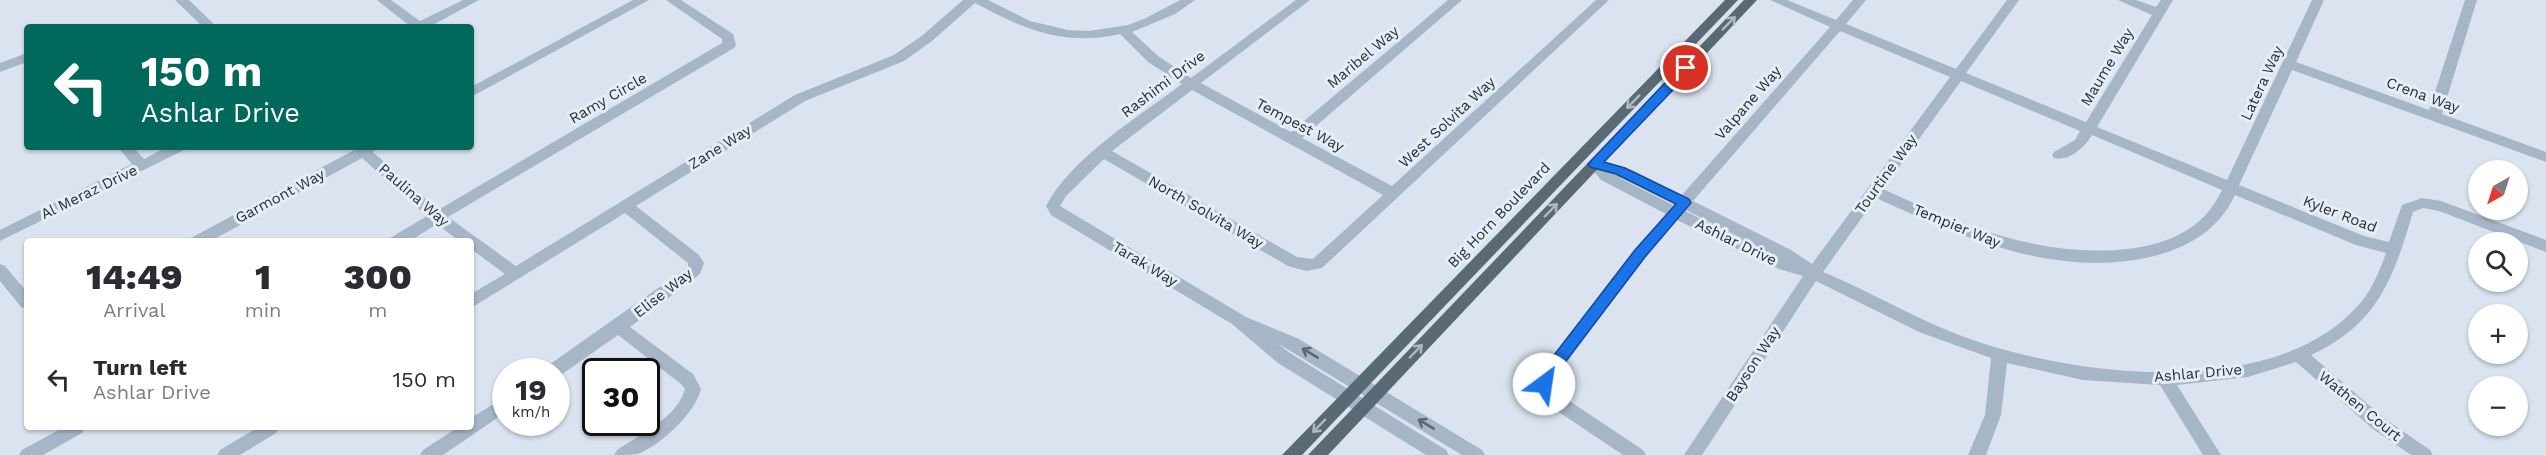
<!DOCTYPE html>
<meta charset="utf-8">
<style>
:root{--surface:#fff;--page:#f7f7f7;--text:#2b2b33;--muted:#7c7c81}
body{margin:0;font-family:"Work Sans",sans-serif;background:var(--page);color:var(--text);height:100vh;display:flex;flex-direction:column;font-size:22px;white-space:nowrap}
*{box-sizing:border-box;margin:0}
p{font-size:20px;color:var(--muted)}
.icon{flex:none;width:33px;height:33px;fill:none;stroke:currentColor;stroke-width:2;stroke-linecap:round;stroke-linejoin:round}
.map{position:relative;flex:1;overflow:hidden}
.details{position:absolute;left:24px;top:238px;width:450px;height:192px;display:flex;flex-direction:column;background:var(--surface);border-radius:6px;box-shadow:0 2px 4px #0004}
.details>*{flex:none}
.top-card{position:absolute;left:24px;top:24px;width:450px;height:126px;border-radius:6px;box-shadow:0 2px 4px #0004;background:#00695c;color:#fff;overflow:hidden}
.needle{width:39px;rotate:219deg}
.tools{position:absolute;left:2468px;top:160px;display:grid;gap:12px}
.tools a{display:grid;place-items:center;width:60px;height:60px;border-radius:50%;background:var(--surface);box-shadow:0 2px 4px #0004;font-size:30px}
.speed{position:absolute;left:492px;top:358px;display:flex;gap:12px;font-size:30px;font-weight:700;text-align:center}
.speed>*{display:grid;place-content:center;width:78px;height:78px;border-radius:50%;background:var(--surface);box-shadow:0 2px 4px #0004;line-height:1}
.speed small{font-size:15px;font-weight:400}
.speed .limit{border:3px solid #111;border-radius:9px;background:#fff;color:#111}
.pin{position:absolute;display:grid;place-items:center;width:51px;height:51px;color:#fff;margin:-26px;border:3px solid #fff;border-radius:50%;box-shadow:0 2px 6px #0007}
.me{position:absolute;width:66px;margin:-33px;rotate:31deg;stroke-linejoin:round;filter:drop-shadow(0 0 4px #0008)}
.turn{display:flex;align-items:center;gap:21px;height:126px;padding:0 18px;font-size:27px}
.turn .icon{width:78px;height:78px;stroke-width:2.5}
.turn b{display:block;font-size:42px;line-height:51px}
.eta{display:flex;justify-content:space-evenly;align-items:center;height:102px;text-align:center}
.eta b{font-size:36px;font-weight:800;line-height:42px}
ul{padding:0;list-style:none}
li{display:flex;align-items:center;gap:18px;height:78px;padding:0 18px}
li div{flex:1}
li b{display:block;font-size:22px}
li em{font-style:normal}
.map>svg:first-child{display:block}
.lines{fill:none;stroke-linecap:round;stroke-linejoin:round}
.minor{fill:#a7b6c6;fill-rule:evenodd}
.major{fill:#596a74;fill-rule:evenodd}
.oneway{stroke:#adb9c3}
.oneway2{stroke:#5a656e}
.route{fill:#1a73e8;stroke:#114b97;stroke-width:1.5}
.labels{text-anchor:middle;stroke-width:6;stroke-linejoin:round;paint-order:stroke}
.street-label{font-size:15px;fill:#272f33;stroke:#e5edf7}
</style>
<div class="map">
<svg width="2546" height="455" viewBox="0 0 2546 455">
<rect width="100%" height="100%" fill="#dae3ef"/>
<g class="lines">
<g class="minor">
<path d="M175,0H189L217,27H203Z"/>
<path d="M377,0H391L420,21L463,0H479L429,27H411Z"/>
<path d="M633,0H649L471,97V87Z"/>
<path d="M666,0H681L733,34L736,45L734,48L448,217L516,266L795,95L894,55L923,35L963,0H988L1030,21L1068,30L1089,31L1128,25L1146,18L1180,0H1195L1175,14L1132,32L1158,56L1191,78L1296,0H1310L1201,83L1291,132L1448,0H1462L1302,138L1392,186L1596,0H1609L1322,268L1306,271L1288,266L1104,159L1066,196L1060,206L1246,317L1299,339L1482,450L1485,455H1462L1277,343L1290,353L1446,450L1449,455H1426L1278,363L1232,324L1051,215L1046,206C1071,158 1138,117 1182,84L1148,62L1120,34C1064,47 1023,29 975,3L932,41L904,61L805,101L636,206L699,255L704,263L700,274L630,327L693,374L701,389C695,413 661,445 638,454C631,455 621,455 614,455L617,450C639,435 677,418 685,389L681,384L618,335L558,377L556,372H544L546,367L688,267V263L625,213L471,308V294L505,274L471,249V242H460L437,224L408,242H388L390,238L427,216L362,158L209,242H189L191,238L354,150L352,147H378L373,152L438,210L722,43V39ZM1192,90L1383,195L1313,259L1297,257L1112,151Z"/>
<path d="M1770,0H1787L1836,20L1853,0H1866L1846,24L1956,69L2007,0H2019L1966,73L2086,122L2152,15L2118,0H2136L2156,7L2161,0H2173L2097,127L2227,180L2312,0H2324L2296,62L2429,110L2465,0H2477L2442,114L2546,152V162L2292,70L2239,185L2364,236L2389,242L2402,205L2422,198L2441,201L2546,240V252L2439,211L2423,208L2413,212C2393,279 2378,324 2311,355L2385,419L2430,450L2433,455H2411L2373,429L2296,362L2248,377L2177,385L2221,455H2203L2160,385L2083,380L2007,363L2001,415L1986,455H1968L1985,415L1991,358L1919,332L1816,281L1702,455H1684L1803,276L1779,269L1677,220L1645,257L1555,378L1553,388L1556,392L1643,450L1646,455H1623L1544,402L1537,388L1541,371L1635,249L1666,214L1601,180L1588,164L1595,159L1634,171L1682,195L1830,27ZM1840,31L1950,77L1812,264L1791,250L1693,201ZM1961,81L2080,131L2075,140L2054,152L2052,155L2054,158C2069,162 2085,147 2092,135L2222,190C2204,229 2169,244 2127,249C2039,258 1961,225 1883,189ZM1618,177L1624,179L1674,204L1673,205ZM2235,195L2356,245L2386,253C2380,270 2373,287 2362,301C2279,402 2076,377 1967,338C1917,320 1872,292 1823,272L1876,198C1963,238 2061,281 2158,255C2193,245 2219,228 2235,195ZM1686,210L1759,247L1685,211Z"/>
<path d="M27,53V62L0,72V63Z"/>
<path d="M118,147H133L144,159L167,147H186L184,150L0,241V230L132,164Z"/>
<path d="M0,264L5,266L27,292V309L21,307L0,281Z"/>
<path d="M506,396V412L443,455H420L423,450L457,428H471V418Z"/>
<path d="M62,428H85L82,433L43,455H19L22,450Z"/>
<path d="M257,428H279L276,433L240,455H217L220,450Z"/>
</g>
<g class="major">
<path d="M1725,0H1738L1302,455H1282Z"/>
<path d="M1744,0H1757L1328,455H1308Z"/>
</g>
</g>
<defs><path id="oneway-shaft" d="M-6 0H5M1.5-3L5.5 0L1.5 3" fill="none" stroke-width="1.6" stroke-linecap="round" stroke-linejoin="round" transform="scale(1.5)"/></defs>
<g class="oneway">
<use href="#oneway-shaft" transform="translate(1729 23) rotate(-46)"/>
<use href="#oneway-shaft" transform="translate(1633 102) rotate(134)"/>
<use href="#oneway-shaft" transform="translate(1551 210) rotate(-46)"/>
<use href="#oneway-shaft" transform="translate(1416 351) rotate(-46)"/>
<use href="#oneway-shaft" transform="translate(1319 426) rotate(134)"/>
</g>
<g class="oneway2">
<use href="#oneway-shaft" transform="translate(1310 353) rotate(-149)"/>
<use href="#oneway-shaft" transform="translate(1426 424) rotate(-149)"/>
</g>
<path class="route" d="M1686,64L1691,65V71L1604,162L1625,168L1689,199L1691,203L1645,257L1553,378L1550,388H1539L1537,384L1541,372L1635,250L1676,204L1616,174L1590,167L1588,164L1682,65Z"/>
<g class="labels">
<g class="street-label">
<text transform="translate(1363 57) rotate(-40)" y="5">Maribel Way</text>
<text transform="translate(2107 67) rotate(-59)" y="5">Maume Way</text>
<text transform="translate(2262 83) rotate(-65)" y="5">Latera Way</text>
<text transform="translate(1163 84) rotate(-37)" y="5">Rashimi Drive</text>
<text transform="translate(2423 95) rotate(20)" y="5">Crena Way</text>
<text transform="translate(608 98) rotate(-30)" y="5">Ramy Circle</text>
<text transform="translate(1748 103) rotate(-49)" y="5">Valpane Way</text>
<text transform="translate(1447 122) rotate(-43)" y="5">West Solvita Way</text>
<text transform="translate(1300 125) rotate(28)" y="5">Tempest Way</text>
<text transform="translate(720 147) rotate(-32)" y="5">Zane Way</text>
<text transform="translate(1886 174) rotate(-54)" y="5">Tourtine Way</text>
<text transform="translate(89 192) rotate(-26)" y="5">Al Meraz Drive</text>
<text transform="translate(414 195) rotate(41)" y="5">Paulina Way</text>
<text transform="translate(280 196) rotate(-28)" y="5">Garmont Way</text>
<text transform="translate(1206 212) rotate(30)" y="5">North Solvita Way</text>
<text transform="translate(2340 214) rotate(21)" y="5">Kyler Road</text>
<text transform="translate(1499 215) rotate(-46)" y="5">Big Horn Boulevard</text>
<text transform="translate(1957 226) rotate(22)" y="5">Tempier Way</text>
<text transform="translate(1736 242) rotate(26)" y="5">Ashlar Drive</text>
<text transform="translate(1145 264) rotate(31)" y="5">Tarak Way</text>
<text transform="translate(663 293) rotate(-38)" y="5">Elise Way</text>
<text transform="translate(1753 364) rotate(-57)" y="5">Bayson Way</text>
<text transform="translate(2198 373) rotate(-5)" y="5">Ashlar Drive</text>
<text transform="translate(2360 406) rotate(39)" y="5">Wathen Court</text>
</g>
</g>
</svg>
<div class="tools">
<a><svg class="needle" viewBox="-14 -14 28 28"><path d="M0-13l5 13h-10z" fill="#e53935"/><path d="M0 13l5-13h-10z" fill="#7c7c81"/></svg></a>
<a><svg class="icon" aria-label="search" viewBox="0 0 24 24"><circle cx="10" cy="10" r="6"/><path d="M15 15l6 6"/></svg></a>
<a>+</a>
<a>−</a>
</div>
<div class="speed"><div>19<small>km/h</small></div><div class="limit">30</div></div>
<div class="pin" style="left:1686px;top:68px;background:#d93025"><svg class="icon" aria-label="arrive" viewBox="0 0 24 24"><path d="M6 21V4h12l-3 4 3 4H6"/></svg></div>
<svg class="me" style="left:1544px;top:384px" viewBox="-20 -20 40 40"><circle r="19" fill="#fff"/><path d="M0-13L10 11 0 6-10 11z" fill="#1a73e8"/></svg>
<div class="top-card">
<div class="turn"><svg class="icon" aria-label="left" viewBox="0 0 24 24"><path d="M17 20v-9H6M10 6l-5 5 5 5"/></svg><div><b>150 m</b>Ashlar Drive</div></div>
</div>
<section class="details">
<div class="eta">
<div><b>14:49</b><p>Arrival</p></div>
<div><b>1</b><p>min</p></div>
<div><b>300</b><p>m</p></div>
</div>
<ul>
<li><svg class="icon" aria-label="left" viewBox="0 0 24 24"><path d="M17 20v-9H6M10 6l-5 5 5 5"/></svg><div><b>Turn left</b><p>Ashlar Drive</p></div><em>150 m</em></li>
</ul>
</section>
</div>
